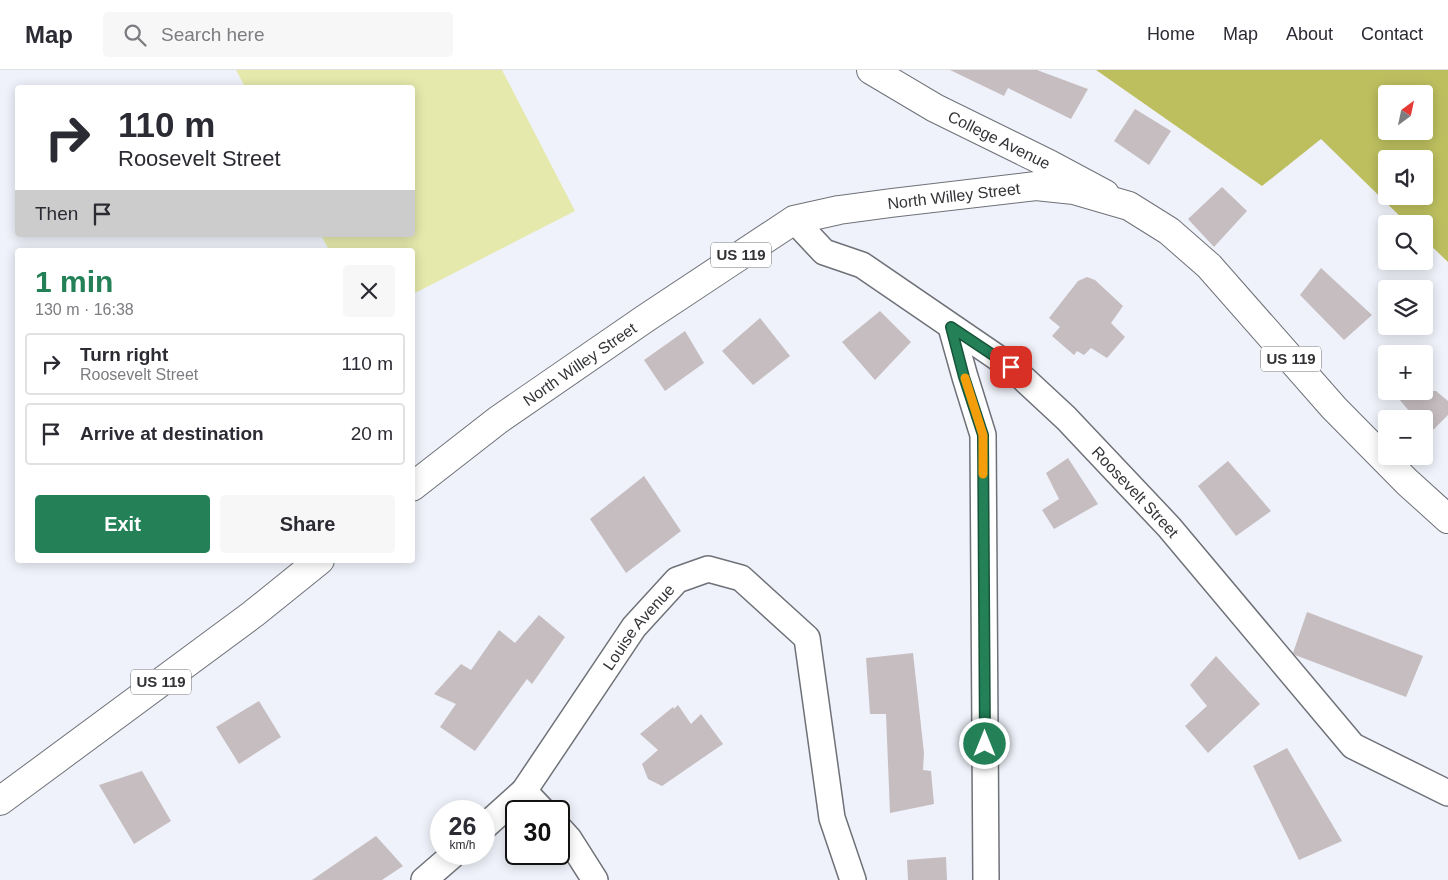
<!DOCTYPE html>
<meta charset="utf-8">
<style>
:root{--surface:#fff;--page:#f7f7f7;--text:#2b2b33;--muted:#7c7c81;--line:#e1e1e2;--accent:#238057}
body{margin:0;font-family:Helvetica,sans-serif;background:var(--page);color:var(--text);height:100vh;display:flex;flex-direction:column;font-size:19px;white-space:nowrap}
*{box-sizing:border-box;margin:0}
p{font-size:16px;color:var(--muted)}
.icon{flex:none;width:28px;height:28px;fill:none;stroke:currentColor;stroke-width:2;stroke-linecap:round;stroke-linejoin:round}
.map{position:relative;flex:1;overflow:hidden}
.sheet{position:absolute;left:15px;top:178px;width:400px;height:315px;display:flex;flex-direction:column;background:var(--surface);border-radius:5px;box-shadow:0 2px 12px #0003}
.sheet>*{flex:none}
.top-card{position:absolute;left:15px;top:15px;width:400px;height:152px;border-radius:5px;box-shadow:0 2px 12px #0003;background:#fff;color:var(--text);overflow:hidden}
.needle{width:32px;rotate:33deg}
.tools{position:absolute;left:1378px;top:15px;display:grid;gap:10px}
.tools a{display:grid;place-items:center;width:55px;height:55px;border-radius:5px;background:var(--surface);box-shadow:0 2px 12px #0003;font-size:25px}
.speed{position:absolute;left:430px;top:730px;display:flex;gap:10px;font-size:25px;font-weight:700;text-align:center}
.speed>*{display:grid;place-content:center;width:65px;height:65px;border-radius:50%;background:var(--surface);box-shadow:0 2px 12px #0003;line-height:1}
.speed small{font-size:12px;font-weight:400}
.speed .limit{border:2px solid #111;border-radius:8px;background:#fff;color:#111}
.pin{position:absolute;display:grid;place-items:center;width:42px;height:42px;color:#fff;margin:-21px;border-radius:10px;box-shadow:0 2px 8px #0006}
.me{position:absolute;width:55px;margin:-28px;rotate:0deg;stroke-linejoin:round;filter:drop-shadow(0 0 4px #0008)}
.turn{display:flex;align-items:center;gap:18px;height:105px;padding:0 20px;font-size:22px}
.turn .icon{width:65px;height:65px;stroke-width:2.5}
.turn b{display:block;font-size:35px;line-height:42px}
.then{display:flex;align-items:center;height:48px;padding:0 20px;background:#0003;gap:10px;font-size:19px}
.round{display:grid;place-items:center;flex:none;width:52px;height:52px;border-radius:5px;background:var(--page)}
.overview{display:flex;align-items:center;justify-content:space-between;height:85px;padding:0 20px}
h1{font-size:30px;font-weight:700;line-height:38px;color:var(--accent)}
.cta{display:flex;gap:10px;margin-top:auto;padding:10px 20px}
.cta a{flex:1;height:58px;border-radius:5px;background:var(--accent);color:#fff;font-size:20px;font-weight:700;line-height:58px;text-align:center}
.cta a+a{background:var(--page);color:var(--text)}
ul{padding:0;list-style:none}
li{display:flex;align-items:center;gap:15px;height:62px;margin:0 10px 8px;padding:0 10px;border:2px solid var(--line);border-radius:5px}
li div{flex:1}
li b{display:block;font-size:19px}
li em{font-style:normal}
header{display:flex;align-items:center;gap:30px;box-sizing:border-box;height:70px;padding:0 25px;background:var(--surface);border-bottom:1px solid var(--line)}
header strong{font-size:24px}
nav{display:flex;gap:28px;margin-inline-start:auto;font-size:18px}
.search{width:350px;height:45px;background:var(--page);display:flex;align-items:center;gap:12px;box-sizing:border-box;padding:0 18px;border-radius:5px;color:var(--muted);font-size:19px}
.map>svg:first-child{display:block}
.green{fill:#e5e9ac}
.forest{fill:#bdbf5f;fill-rule:evenodd}
.building{fill:#c5bdc0}
.lines{fill:none;stroke-linecap:round;stroke-linejoin:round}
.minor-casing{stroke:#6f7178;stroke-width:28}
.tertiary-casing{stroke:#6f7178;stroke-width:30}
.primary-casing{stroke:#6f7178;stroke-width:30}
.minor{stroke:#fff;stroke-width:25}
.tertiary{stroke:#fff;stroke-width:28}
.primary{stroke:#fff;stroke-width:28}
.route-casing{stroke:#175339;stroke-width:12}
.route{stroke:#238057;stroke-width:9}
.slow{stroke:#f59e0b;stroke-width:9}
.labels{text-anchor:middle;stroke-width:4.5;stroke-linejoin:round;paint-order:stroke}
.shield{fill:#fff;stroke:#707072;stroke-width:1}
.shield-label{font-size:15px;font-weight:bold;fill:#323336}
.street-label{font-size:16px;fill:#323336;stroke:#fff}
</style>
<header>
<strong>Map</strong>
<div class="search"><svg class="icon" aria-label="search" viewBox="0 0 24 24"><circle cx="10" cy="10" r="6"/><path d="M15 15l6 6"/></svg>Search here</div>
<nav><a>Home</a><a>Map</a><a>About</a><a>Contact</a></nav>
</header>
<div class="map">
<svg width="1448" height="810" viewBox="0 0 1448 810">
<rect width="100%" height="100%" fill="#eff2fa"/>
<path class="green" d="M236,0H502L575,141L413,224L412,180H329L321,165H412V18L245,17Z"/>
<path class="forest" d="M1096,0H1448V192L1424,169V154H1408L1321,69L1262,116ZM1386,24H1424V61H1386ZM1386,89H1424V126H1386Z"/>
<g class="building">
<path d="M950,0H1037L1088,19L1071,49L1008,18L1004,26Z"/>
<path d="M1135,39L1171,61L1149,95L1114,71Z"/>
<path d="M1222,117L1247,141L1214,177L1188,149Z"/>
<path d="M1321,198L1372,245L1344,270L1300,225Z"/>
<path d="M1087,207L1095,210L1123,236L1111,253L1125,267L1107,288L1091,278L1084,285L1077,281L1074,285L1052,266L1060,257L1049,248L1078,211Z"/>
<path d="M880,241L911,272L875,310L842,272Z"/>
<path d="M760,248L790,286L753,315L722,281Z"/>
<path d="M685,261L704,293L665,321L644,290Z"/>
<path d="M1392,321H1436L1448,331V345L1429,364L1424,358V349H1416Z"/>
<path d="M1068,388L1098,434L1054,459L1042,440L1059,429L1046,403Z"/>
<path d="M1228,391L1271,441L1236,466L1198,416Z"/>
<path d="M644,406L681,461L626,503L590,449Z"/>
<path d="M1307,542L1423,586L1406,627L1295,585L1293,583Z"/>
<path d="M539,545L565,567L532,614L527,609L475,681L440,657L456,634L434,624L461,594L471,600L499,560L515,573Z"/>
<path d="M913,583L924,683L923,700L931,701L934,734L890,743L886,644H870L866,588Z"/>
<path d="M1216,586L1260,634L1208,683L1185,656L1207,636L1190,615Z"/>
<path d="M259,631L281,667L239,694L216,657Z"/>
<path d="M678,635L691,654L701,644L723,674L662,716L648,709L642,694L658,680L640,664L673,637L674,639Z"/>
<path d="M1287,678L1342,771L1299,790L1253,696Z"/>
<path d="M142,701L171,751L134,774L99,715Z"/>
<path d="M376,766L403,796L382,810H312Z"/>
<path d="M946,787L947,810H908L907,790Z"/>
</g>
<g class="lines">
<defs>
<g id="minor">
<path id="s1" d="M794,150L824,182L862,195L1011,297L1066,348L1169,457L1353,676L1448,723"/>
<path d="M951,257L965,307L983,365L986,810"/>
<path d="M524,721L543,741"/>
<path id="s2" d="M484,757L524,721L634,557L677,510L708,499L741,508L807,568L832,748L853,810"/>
<path d="M559,758L569,769L595,810"/>
<path d="M424,810L454,784"/>
</g>
<g id="tertiary">
<path id="s3" d="M871,0L935,38L1049,94L1105,124"/>
</g>
<g id="primary">
<path id="s4" d="M412,417L498,350L646,248L794,150L839,140L891,133L1036,116L1074,120L1129,136L1169,161L1209,196L1334,338L1407,412L1448,449"/>
<path d="M0,731L253,544L320,490"/>
</g>
</defs>
<use href="#minor" class="minor-casing"/>
<use href="#tertiary" class="tertiary-casing"/>
<use href="#primary" class="primary-casing"/>
<use href="#minor" class="minor"/>
<use href="#tertiary" class="tertiary"/>
<use href="#primary" class="primary"/>
</g>
<g class="lines">
<defs>
<path id="route" d="M985,674L983,365L964,307L951,257L1011,297"/>
</defs>
<use href="#route" class="route-casing"/>
<use href="#route" class="route"/>
<path class="slow" d="M965,308L983,365V404"/>
</g>
<g class="labels">
<g class="shield">
<rect x="711" y="172.5" width="60" height="25" rx="4"/>
<rect x="1261" y="276.5" width="60" height="25" rx="4"/>
<rect x="131" y="599.5" width="60" height="25" rx="4"/>
</g>
<g class="shield-label">
<text x="741" y="190">US 119</text>
<text x="1291" y="294">US 119</text>
<text x="161" y="617">US 119</text>
</g>
<g class="street-label">
<text dy="6" stroke="none"><textPath href="#s3" startOffset="146">College Avenue</textPath></text>
<text dy="6" stroke="none"><textPath href="#s4" startOffset="628">North Willey Street</textPath></text>
<text dy="6" stroke="none"><textPath href="#s4" startOffset="208">North Willey Street</textPath></text>
<text dy="6" stroke="none"><textPath href="#s1" startOffset="441">Roosevelt Street</textPath></text>
<text dy="6" stroke="none"><textPath href="#s2" startOffset="254">Louise Avenue</textPath></text>
</g>
</g>
</svg>
<div class="tools">
<a><svg class="needle" viewBox="-14 -14 28 28"><path d="M0-13l5 13h-10z" fill="#e53935"/><path d="M0 13l5-13h-10z" fill="#7c7c81"/></svg></a>
<a><svg class="icon" aria-label="sound" viewBox="0 0 24 24"><path d="M4 9h4l5-4v14l-5-4H4zM17 9q2 3 0 6"/></svg></a>
<a><svg class="icon" aria-label="search" viewBox="0 0 24 24"><circle cx="10" cy="10" r="6"/><path d="M15 15l6 6"/></svg></a>
<a><svg class="icon" aria-label="layers" viewBox="0 0 24 24"><path d="M12 4l9 5-9 5-9-5zM3 14l9 5 9-5"/></svg></a>
<a>+</a>
<a>−</a>
</div>
<div class="speed"><div>26<small>km/h</small></div><div class="limit">30</div></div>
<div class="pin" style="left:1011px;top:297px;background:#d93025"><svg class="icon" aria-label="arrive" viewBox="0 0 24 24"><path d="M6 21V4h12l-3 4 3 4H6"/></svg></div>
<svg class="me" style="left:985px;top:674px" viewBox="-20 -20 40 40"><circle r="17" fill="#238057" stroke="#fff" stroke-width="3"/><path d="M0-11L8 9 0 5-8 9z" fill="#fff"/></svg>
<div class="top-card">
<div class="turn"><svg class="icon" aria-label="right" viewBox="0 0 24 24"><path d="M7 20v-9h11M14 6l5 5-5 5"/></svg><div><b>110 m</b>Roosevelt Street</div></div>
<div class="then">Then<svg class="icon" aria-label="arrive" viewBox="0 0 24 24"><path d="M6 21V4h12l-3 4 3 4H6"/></svg></div>
</div>
<section class="sheet">
<div class="overview"><div><h1>1 min</h1><p>130 m · 16:38</p></div><a class="round"><svg class="icon" aria-label="close" viewBox="0 0 24 24"><path d="M6 6l12 12M18 6L6 18"/></svg></a></div>
<ul>
<li><svg class="icon" aria-label="right" viewBox="0 0 24 24"><path d="M7 20v-9h11M14 6l5 5-5 5"/></svg><div><b>Turn right</b><p>Roosevelt Street</p></div><em>110 m</em></li>
<li><svg class="icon" aria-label="arrive" viewBox="0 0 24 24"><path d="M6 21V4h12l-3 4 3 4H6"/></svg><div><b>Arrive at destination</b></div><em>20 m</em></li>
</ul>
<div class="cta"><a>Exit</a><a>Share</a></div>
</section>
</div>
